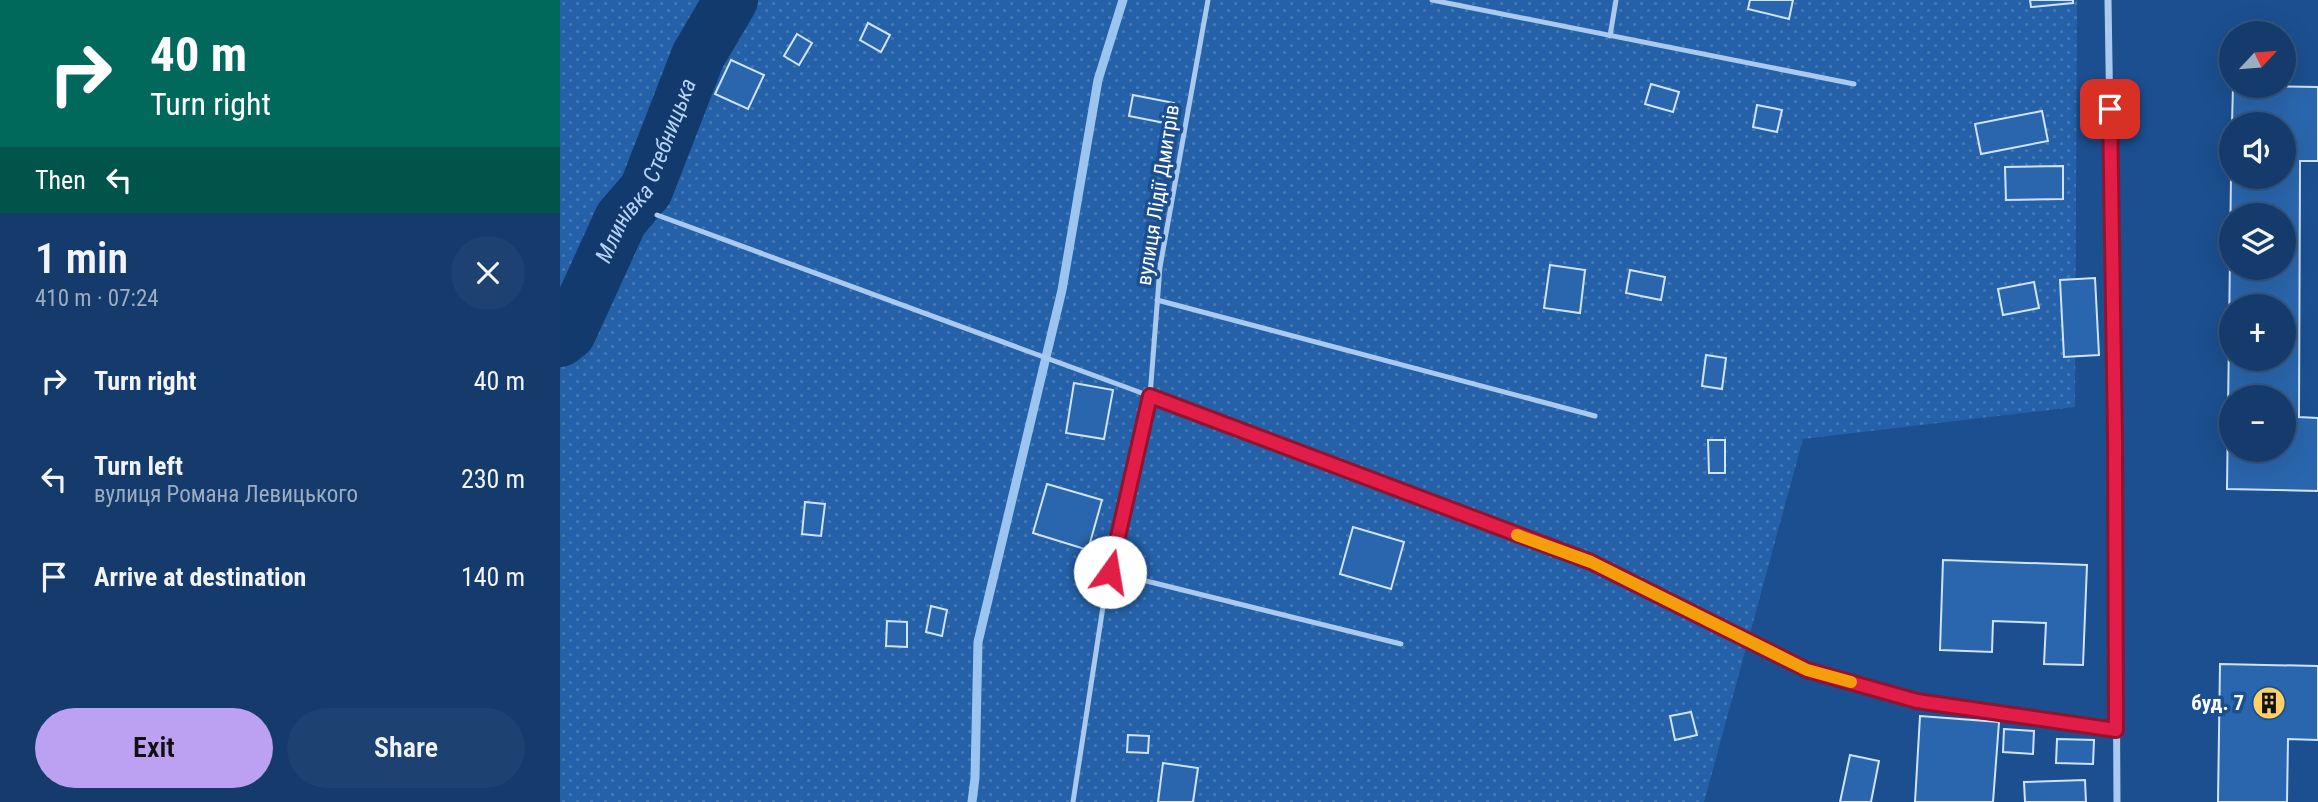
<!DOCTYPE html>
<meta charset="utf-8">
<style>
:root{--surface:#143b6b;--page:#1d4271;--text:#f1f3f6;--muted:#9dadc1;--line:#33557e;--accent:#bca0f2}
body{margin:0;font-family:"Roboto Condensed",sans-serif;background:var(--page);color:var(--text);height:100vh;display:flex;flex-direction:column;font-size:26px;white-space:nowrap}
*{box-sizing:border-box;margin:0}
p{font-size:23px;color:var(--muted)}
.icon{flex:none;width:38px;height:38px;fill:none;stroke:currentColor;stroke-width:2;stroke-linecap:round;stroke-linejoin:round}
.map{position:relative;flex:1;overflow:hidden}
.panel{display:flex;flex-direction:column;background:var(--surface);width:560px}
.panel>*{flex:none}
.hud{background:#00695c;color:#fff;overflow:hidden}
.needle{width:46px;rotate:64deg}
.buttons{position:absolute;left:1659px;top:21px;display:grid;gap:14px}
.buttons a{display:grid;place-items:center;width:77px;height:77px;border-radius:50%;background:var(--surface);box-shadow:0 7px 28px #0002,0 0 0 2px var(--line);font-size:35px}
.pin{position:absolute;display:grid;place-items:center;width:60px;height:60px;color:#fff;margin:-30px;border-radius:14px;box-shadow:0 4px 10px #0006}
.me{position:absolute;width:77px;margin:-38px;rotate:13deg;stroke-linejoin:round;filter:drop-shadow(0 0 5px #0008)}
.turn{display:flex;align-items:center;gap:24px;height:147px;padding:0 35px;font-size:32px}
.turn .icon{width:91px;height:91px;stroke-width:2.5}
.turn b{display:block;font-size:49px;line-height:60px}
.then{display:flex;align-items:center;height:66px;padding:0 35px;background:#0003;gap:14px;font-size:26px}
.round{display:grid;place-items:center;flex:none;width:74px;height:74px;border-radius:37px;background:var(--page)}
.overview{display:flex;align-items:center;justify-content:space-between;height:119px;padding:0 35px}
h1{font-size:42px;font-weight:600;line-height:52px}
.button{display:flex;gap:14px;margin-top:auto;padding:14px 35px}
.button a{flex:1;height:80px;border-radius:42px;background:var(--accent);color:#111;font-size:28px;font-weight:600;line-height:80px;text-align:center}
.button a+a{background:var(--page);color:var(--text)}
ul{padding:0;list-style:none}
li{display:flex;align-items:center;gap:21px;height:98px;padding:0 35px}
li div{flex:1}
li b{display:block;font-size:26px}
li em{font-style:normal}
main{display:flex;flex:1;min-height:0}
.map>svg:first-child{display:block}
.park{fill:url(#park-dots)}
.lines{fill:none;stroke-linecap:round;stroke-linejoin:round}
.stream{stroke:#9cc4f0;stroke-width:9}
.river{stroke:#123a6d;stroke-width:54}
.building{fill:#2a66ad;stroke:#cfe3fa;stroke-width:2;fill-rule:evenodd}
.lane{stroke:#a9c9ee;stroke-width:5}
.street{stroke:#a9c9ee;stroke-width:7}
.route-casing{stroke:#92132f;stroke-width:18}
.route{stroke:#e11d48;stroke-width:12}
.slow{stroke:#f59e0b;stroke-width:12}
.labels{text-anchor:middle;stroke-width:7;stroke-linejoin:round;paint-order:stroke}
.street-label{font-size:21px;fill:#fff;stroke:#1b4f8f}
.poi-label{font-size:21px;font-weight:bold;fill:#fff;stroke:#1b4f8f;text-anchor:end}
.water-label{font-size:23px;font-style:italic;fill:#b5d3f5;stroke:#1b4f8f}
</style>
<main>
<section class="panel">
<div class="hud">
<div class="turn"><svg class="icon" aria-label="right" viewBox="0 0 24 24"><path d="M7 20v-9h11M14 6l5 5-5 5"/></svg><div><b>40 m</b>Turn right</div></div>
<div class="then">Then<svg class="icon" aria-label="left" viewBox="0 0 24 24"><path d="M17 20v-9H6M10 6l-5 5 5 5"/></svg></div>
</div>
<div class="overview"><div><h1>1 min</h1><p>410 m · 07:24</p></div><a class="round"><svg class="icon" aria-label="close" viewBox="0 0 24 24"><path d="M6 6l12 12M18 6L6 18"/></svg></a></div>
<ul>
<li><svg class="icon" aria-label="right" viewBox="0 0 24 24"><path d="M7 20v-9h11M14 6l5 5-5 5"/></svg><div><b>Turn right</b></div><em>40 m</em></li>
<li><svg class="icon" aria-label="left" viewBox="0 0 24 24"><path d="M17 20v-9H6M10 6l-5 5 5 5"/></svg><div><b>Turn left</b><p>вулиця Романа Левицького</p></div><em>230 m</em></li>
<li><svg class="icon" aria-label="arrive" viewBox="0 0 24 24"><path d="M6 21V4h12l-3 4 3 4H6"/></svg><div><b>Arrive at destination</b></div><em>140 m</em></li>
</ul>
<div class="button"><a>Exit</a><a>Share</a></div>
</section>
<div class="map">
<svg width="1758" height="802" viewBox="0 0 1758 802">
<defs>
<pattern id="park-dots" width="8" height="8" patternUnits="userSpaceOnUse" patternTransform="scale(1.75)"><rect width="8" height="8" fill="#2461a8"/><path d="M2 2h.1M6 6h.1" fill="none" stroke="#4579b5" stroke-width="1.8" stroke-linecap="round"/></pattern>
</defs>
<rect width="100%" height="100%" fill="#1b4f8f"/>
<path class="park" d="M0,0H1517L1515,407L1243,439L1144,802H0Z"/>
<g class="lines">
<path class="stream" d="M412,802L415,778L418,642L502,290L538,80L563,0"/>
<path class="river" id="s1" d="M0,340L9,333L61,219L86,190L138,56L171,0"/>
</g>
<g class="building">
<path d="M1190,0H1233L1229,19L1188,9Z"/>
<path d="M1470,0H1513V3L1471,7Z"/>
<path d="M308,23L330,35L321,52L300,40Z"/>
<path d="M237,34L252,43L239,65L224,56Z"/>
<path d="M171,60L204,75L188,109L155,94Z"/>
<path d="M1091,84L1119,92L1113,112L1085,104Z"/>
<path d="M1673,86L1758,87V161H1740L1739,417L1758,418V491L1667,489L1671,177H1724V124H1672ZM1671,215H1724V268H1671ZM1671,306H1724V359H1671ZM1671,397H1724V450H1671Z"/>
<path d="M573,95L614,103L610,124L569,116Z"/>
<path d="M1197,105L1222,110L1217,132L1193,127Z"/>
<path d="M1482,111L1488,141L1421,154L1415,124Z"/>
<path d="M1503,166V199L1446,200L1445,167Z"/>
<path d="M990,265L1025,270L1020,313L984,308Z"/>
<path d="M1070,270L1105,277L1101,300L1066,293Z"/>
<path d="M1535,278L1539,355L1504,357L1500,280Z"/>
<path d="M1474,282L1479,308L1443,315L1438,289Z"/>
<path d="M1146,355L1166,358L1162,389L1142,386Z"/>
<path d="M514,383L553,390L544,439L506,433Z"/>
<path d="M1148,440H1165V473H1149Z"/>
<path d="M487,484L542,500L528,550L473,533Z"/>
<path d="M245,502L265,504L261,536L242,534Z"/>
<path d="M793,527L844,542L831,589L780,574Z"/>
<path d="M1383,560L1527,565L1523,665L1484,664L1486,623L1433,621L1432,652L1380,650Z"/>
<path d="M371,606L387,610L382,636L366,632Z"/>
<path d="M327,621L347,622V647L326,646Z"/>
<path d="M1660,664L1758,666V740L1728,739L1727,802H1658Z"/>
<path d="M1131,712L1137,735L1115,740L1110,716Z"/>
<path d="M1360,716L1439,722L1433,802H1355Z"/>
<path d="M1444,729L1474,731L1473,754L1443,752Z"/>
<path d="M568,735L589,736L588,753L567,752Z"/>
<path d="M1497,739L1534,740L1533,764L1496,763Z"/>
<path d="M1290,755L1319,761L1311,802H1280Z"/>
<path d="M603,763L638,768L633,802H598Z"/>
<path d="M1525,780L1526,802H1465L1464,782Z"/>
</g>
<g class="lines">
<g class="lane">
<path d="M872,0L1294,84"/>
<path d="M1050,36L1056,0"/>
<path d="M97,215L590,396L1031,562L1247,670L1357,701L1556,730"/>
<path d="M597,300L1035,416"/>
<path d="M550,572L841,644"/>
<path d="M513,802L544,600L590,396L600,267L648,0"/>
</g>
<path class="street" d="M1548,0L1555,437L1557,802"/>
</g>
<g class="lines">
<defs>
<path id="route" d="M550,572L590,396L1031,562L1247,670L1357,701L1556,730L1555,437L1550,109"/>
</defs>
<use href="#route" class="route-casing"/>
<use href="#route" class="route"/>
<path class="slow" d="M957,535L1031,562L1247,670L1291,682"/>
</g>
<defs>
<symbol id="building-disc" viewBox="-11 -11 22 22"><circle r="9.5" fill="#ffd166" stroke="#1b4f8f"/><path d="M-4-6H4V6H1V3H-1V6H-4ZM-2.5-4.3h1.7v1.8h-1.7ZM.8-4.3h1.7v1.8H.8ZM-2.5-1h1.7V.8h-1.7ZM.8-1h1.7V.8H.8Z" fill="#111"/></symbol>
</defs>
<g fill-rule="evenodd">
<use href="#building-disc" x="1690" y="684" width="38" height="38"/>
</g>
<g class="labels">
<g class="street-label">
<text transform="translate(598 195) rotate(-81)" y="7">вулиця Лідії Дмитрів</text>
</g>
<g class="poi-label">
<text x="1684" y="710">буд. 7</text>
</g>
<g class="water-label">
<text dy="8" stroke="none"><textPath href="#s1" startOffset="192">Млинівка Стебницька</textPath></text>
</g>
</g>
</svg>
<div class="buttons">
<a><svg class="needle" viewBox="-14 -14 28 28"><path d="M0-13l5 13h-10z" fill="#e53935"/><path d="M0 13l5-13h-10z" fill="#9dadc1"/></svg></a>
<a><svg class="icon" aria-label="sound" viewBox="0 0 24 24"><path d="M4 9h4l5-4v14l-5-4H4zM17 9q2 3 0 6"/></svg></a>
<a><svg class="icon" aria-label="layers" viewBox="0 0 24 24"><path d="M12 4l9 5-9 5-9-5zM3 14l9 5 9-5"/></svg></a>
<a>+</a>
<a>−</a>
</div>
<div class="pin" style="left:1550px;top:109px;background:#d93025"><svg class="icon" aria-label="arrive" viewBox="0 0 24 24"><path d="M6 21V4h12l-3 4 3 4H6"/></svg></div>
<svg class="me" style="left:550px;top:572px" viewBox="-20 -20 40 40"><circle r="19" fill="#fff"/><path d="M0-13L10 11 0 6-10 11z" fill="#e11d48"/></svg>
</div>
</main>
